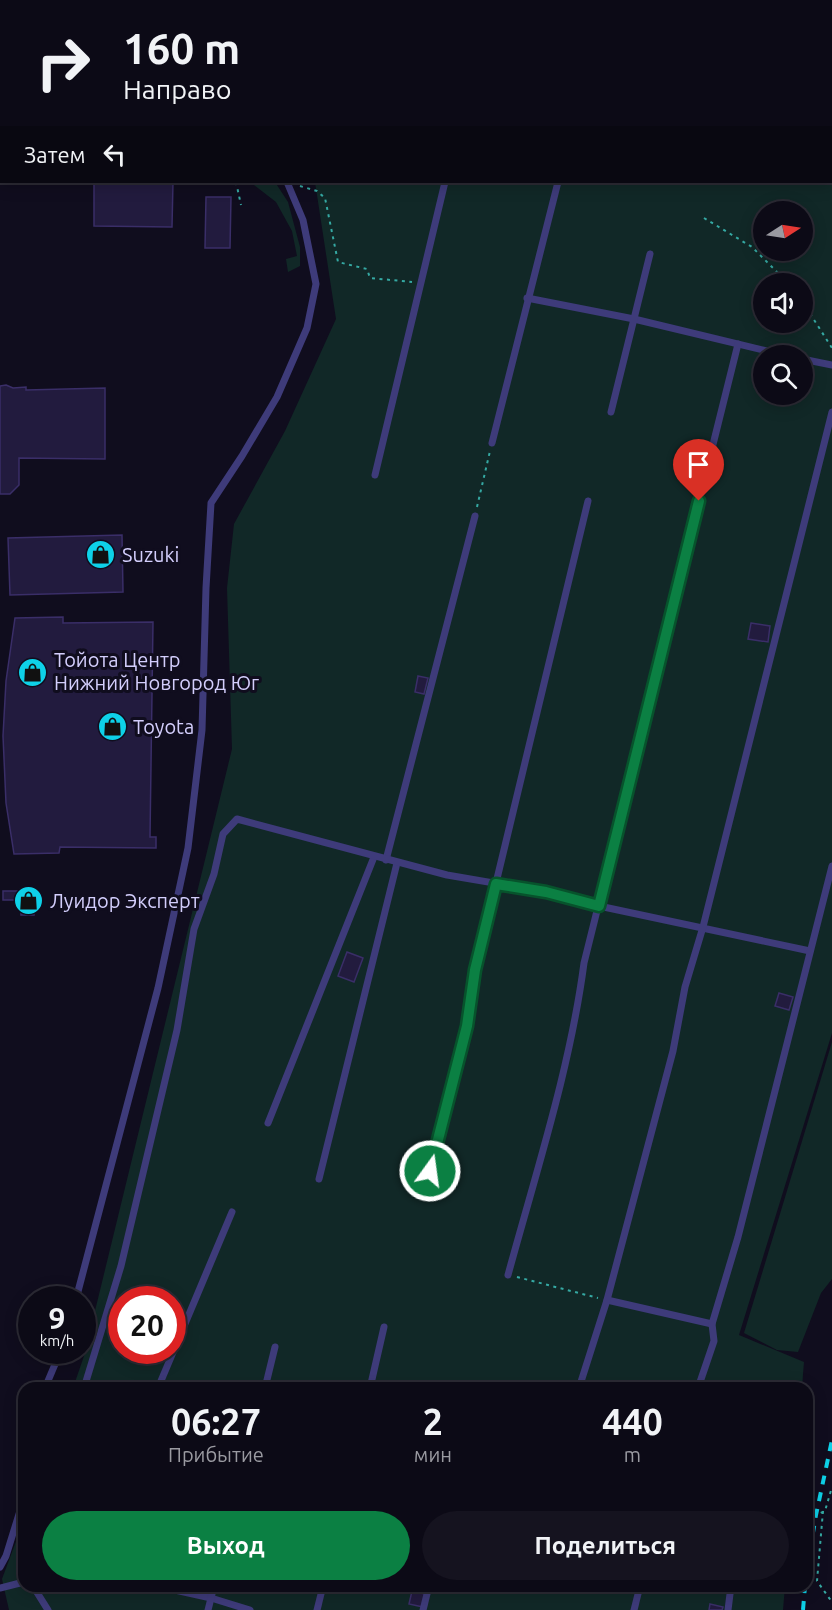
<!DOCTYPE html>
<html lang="ru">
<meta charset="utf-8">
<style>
:root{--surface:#0c0a16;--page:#15131f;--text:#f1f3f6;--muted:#9a9aa1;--line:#2c2b35;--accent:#0b8043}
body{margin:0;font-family:Ubuntu,sans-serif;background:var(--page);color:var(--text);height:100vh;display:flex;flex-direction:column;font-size:22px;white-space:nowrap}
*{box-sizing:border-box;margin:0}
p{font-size:20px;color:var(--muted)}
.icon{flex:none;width:33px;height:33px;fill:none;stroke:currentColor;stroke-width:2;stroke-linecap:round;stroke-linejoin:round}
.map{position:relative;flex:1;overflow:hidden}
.side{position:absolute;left:18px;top:1382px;width:795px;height:210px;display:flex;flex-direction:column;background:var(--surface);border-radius:18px;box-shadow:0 3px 15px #0003,0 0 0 2px var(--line)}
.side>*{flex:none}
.top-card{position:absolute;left:0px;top:0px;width:832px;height:183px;box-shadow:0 3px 15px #0003,0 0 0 2px var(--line);background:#0c0a16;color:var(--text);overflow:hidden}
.needle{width:39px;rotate:78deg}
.fabs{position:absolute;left:753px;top:201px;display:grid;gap:12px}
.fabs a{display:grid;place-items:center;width:60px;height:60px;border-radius:50%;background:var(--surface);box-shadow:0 3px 15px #0003,0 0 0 2px var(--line);font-size:30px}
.speed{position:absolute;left:18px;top:1286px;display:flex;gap:12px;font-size:30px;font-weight:700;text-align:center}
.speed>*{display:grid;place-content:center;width:78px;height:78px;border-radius:50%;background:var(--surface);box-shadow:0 3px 15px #0003,0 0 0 2px var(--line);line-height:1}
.speed small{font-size:15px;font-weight:400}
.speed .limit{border:9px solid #d22;background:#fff;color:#111}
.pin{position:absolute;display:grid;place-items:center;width:51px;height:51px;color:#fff;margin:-62px -26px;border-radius:50% 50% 50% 0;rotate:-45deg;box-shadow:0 0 6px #0007}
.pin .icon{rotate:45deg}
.me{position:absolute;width:66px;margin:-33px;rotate:14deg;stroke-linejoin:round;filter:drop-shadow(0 0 4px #0008)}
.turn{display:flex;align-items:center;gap:21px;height:126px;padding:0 24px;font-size:27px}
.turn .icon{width:78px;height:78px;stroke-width:2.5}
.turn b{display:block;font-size:42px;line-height:51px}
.then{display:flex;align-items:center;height:57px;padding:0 24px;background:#0003;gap:12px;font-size:22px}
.eta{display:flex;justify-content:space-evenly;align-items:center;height:102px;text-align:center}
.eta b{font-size:36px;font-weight:700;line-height:42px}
.primary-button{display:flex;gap:12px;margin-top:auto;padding:12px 24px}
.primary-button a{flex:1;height:69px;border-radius:36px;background:var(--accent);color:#fff;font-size:24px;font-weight:700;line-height:69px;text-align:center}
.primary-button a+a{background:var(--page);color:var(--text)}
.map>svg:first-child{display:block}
.green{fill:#112827;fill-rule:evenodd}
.building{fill:#221b3e;stroke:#3a2e68;stroke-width:1.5}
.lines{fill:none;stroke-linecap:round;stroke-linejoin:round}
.path{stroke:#35a9a3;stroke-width:2;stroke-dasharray:3 4.5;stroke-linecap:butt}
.lane{stroke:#3e3b7a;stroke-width:7}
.rail{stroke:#0ed1e8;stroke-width:4;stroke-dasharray:9 8;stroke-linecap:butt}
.route-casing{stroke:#07532c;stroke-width:15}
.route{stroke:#0b8043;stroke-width:10}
.labels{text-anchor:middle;stroke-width:6;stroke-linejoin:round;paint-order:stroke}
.poi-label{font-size:20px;fill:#d3cefc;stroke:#100d1e;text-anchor:start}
</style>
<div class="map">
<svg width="832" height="1610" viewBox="0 0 832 1610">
<rect width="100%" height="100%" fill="#100d1e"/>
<g class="green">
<path d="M236,0H832V1033L739,1335L804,1362L802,1387L73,1388L84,1356L232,749L227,588L234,524L285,431L336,319L315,182H831V2L234,1ZM764,212H802V250H764ZM764,284H802V322H764ZM764,356H802V394H764ZM122,1299H172V1350H122Z"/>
<path d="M250,182H275L288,202L300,247V266L288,272L286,259L297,256L292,231L276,202Z"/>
<path d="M832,1042V1279L821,1293L798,1352L777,1350L744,1333Z"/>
<path d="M24,1520V1586H785L783,1610H9L2,1579Z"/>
</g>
<g class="building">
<rect x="0" y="148" width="2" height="29"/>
<path d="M94,182H173L172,227L94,226Z"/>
<path d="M206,197H231L230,248H205Z"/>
<path d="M6,385L13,388L26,387V390L105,388V459L19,458V485L10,494H0V386Z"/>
<path d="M122,535L123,592L10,595L8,538Z"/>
<path d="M63,617V623L153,622L150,837H156V848L60,847L59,853L14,854L6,803L3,736L6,681L15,618Z"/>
<path d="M751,623L770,626L768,642L748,639Z"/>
<path d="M418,676L428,678L424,694L415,692Z"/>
<path d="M3,891H34V915H21V900H3Z"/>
<path d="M347,952L363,958L354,982L338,976Z"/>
<path d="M779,993L793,997L789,1010L775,1006Z"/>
<path d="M412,1591L425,1594L423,1607L409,1604Z"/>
<path d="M710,1604L723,1607L722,1610H709Z"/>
</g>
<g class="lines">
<g class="path">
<path d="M253,0L255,2"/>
<path d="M425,2L426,0"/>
<path d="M586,2L587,0"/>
<path d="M236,182L241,205"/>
<path d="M300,186L317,191L325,198L338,262L367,269L370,278L412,282"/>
<path d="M704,218L752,247L789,284"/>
<path d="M802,301L832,348"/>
<path d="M477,507L490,451"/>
<path d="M517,1277L598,1298"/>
<path d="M823,1511L817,1581L832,1602"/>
<path d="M807,1519L825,1511L832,1487"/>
</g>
<g class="lane">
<path d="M626,0L627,2"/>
<path d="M785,0L787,2"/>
<path d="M207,2V0"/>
<path d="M831,42L832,43"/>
<path d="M831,177L832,178"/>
<path d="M527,298L634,319L788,356"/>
<path d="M802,359L832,365"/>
<path d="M611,412L650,254"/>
<path d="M492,443L558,182"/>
<path d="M375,475L445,182"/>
<path d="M386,860L475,516"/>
<path d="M268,1123L374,857"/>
<path d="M319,1179L397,863"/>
<path d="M424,1192L467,1026L475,970L588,501"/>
<path d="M508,1275C536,1172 570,1069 584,963L738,344"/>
<path d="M76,1299L158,988L188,848L202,730L206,588L211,503L242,456L277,397L307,328L316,284L303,220L287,182"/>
<path d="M607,1300L712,1324"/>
<path d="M45,1388L61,1350"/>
<path d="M84,1388L121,1266L177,1030L194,929L214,874L223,834L237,819L447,875L546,892L599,906L810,951"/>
<path d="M158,1388L232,1212"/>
<path d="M265,1388L275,1347"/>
<path d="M370,1388L384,1327"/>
<path d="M579,1388L607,1300L673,1051L685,987L703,927L832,412"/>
<path d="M698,1388L714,1341L712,1324L738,1237L832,866"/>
<path d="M0,1567L6,1556L24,1498"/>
<path d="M33,1586L48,1610"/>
<path d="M157,1586L211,1598L250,1610"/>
<path d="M0,1588L24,1582"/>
<path d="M208,1610L214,1586"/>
<path d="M317,1610L323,1586"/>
<path d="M423,1610L429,1586"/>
<path d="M634,1610L640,1586"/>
<path d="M728,1610L731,1586"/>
</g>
<g class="rail">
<path d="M807,1568L816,1515L832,1440"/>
<path d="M803,1610L805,1586"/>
</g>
</g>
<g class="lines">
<defs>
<path id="route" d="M430,1171L467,1026L475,970L496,884L546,892L599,906L699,501"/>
</defs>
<use href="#route" class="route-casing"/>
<use href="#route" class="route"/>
</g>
<defs>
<symbol id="shop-disc" viewBox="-11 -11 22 22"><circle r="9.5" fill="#0ed1e8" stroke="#100d1e"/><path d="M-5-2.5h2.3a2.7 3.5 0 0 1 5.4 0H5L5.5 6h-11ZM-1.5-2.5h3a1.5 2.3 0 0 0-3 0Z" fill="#111"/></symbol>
</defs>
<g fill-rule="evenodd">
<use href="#shop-disc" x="84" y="538" width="33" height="33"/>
<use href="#shop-disc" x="16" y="656" width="33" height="33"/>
<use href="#shop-disc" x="96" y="710" width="33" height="33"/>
<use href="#shop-disc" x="12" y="884" width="33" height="33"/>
</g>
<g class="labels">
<g class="poi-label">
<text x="122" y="562">Suzuki</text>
<text x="54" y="667">Тойота Центр<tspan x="54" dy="23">Нижний Новгород Юг</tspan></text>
<text x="133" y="734">Toyota</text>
<text x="50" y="908">Луидор Эксперт</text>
</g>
</g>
</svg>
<div class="fabs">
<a><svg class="needle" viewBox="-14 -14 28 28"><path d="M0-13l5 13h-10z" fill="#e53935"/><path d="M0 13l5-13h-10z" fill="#9a9aa1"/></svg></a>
<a><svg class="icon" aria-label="sound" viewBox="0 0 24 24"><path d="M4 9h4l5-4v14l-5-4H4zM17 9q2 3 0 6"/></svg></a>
<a><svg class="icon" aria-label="search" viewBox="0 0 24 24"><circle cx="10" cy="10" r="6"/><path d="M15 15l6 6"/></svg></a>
</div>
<div class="speed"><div>9<small>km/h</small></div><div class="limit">20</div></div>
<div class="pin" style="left:699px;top:501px;background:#d93025"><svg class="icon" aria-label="arrive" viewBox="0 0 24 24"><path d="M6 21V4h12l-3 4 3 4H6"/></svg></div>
<svg class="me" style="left:430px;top:1171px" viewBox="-20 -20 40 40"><circle r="17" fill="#0b8043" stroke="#fff" stroke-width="3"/><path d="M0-11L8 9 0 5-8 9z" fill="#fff"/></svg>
<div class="top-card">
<div class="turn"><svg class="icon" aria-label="right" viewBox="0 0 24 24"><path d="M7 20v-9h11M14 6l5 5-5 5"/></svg><div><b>160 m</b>Направо</div></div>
<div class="then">Затем<svg class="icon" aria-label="left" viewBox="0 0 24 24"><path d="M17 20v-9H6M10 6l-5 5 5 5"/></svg></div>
</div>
<section class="side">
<div class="eta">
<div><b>06:27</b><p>Прибытие</p></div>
<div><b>2</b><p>мин</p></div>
<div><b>440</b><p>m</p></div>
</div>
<div class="primary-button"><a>Выход</a><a>Поделиться</a></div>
</section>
</div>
